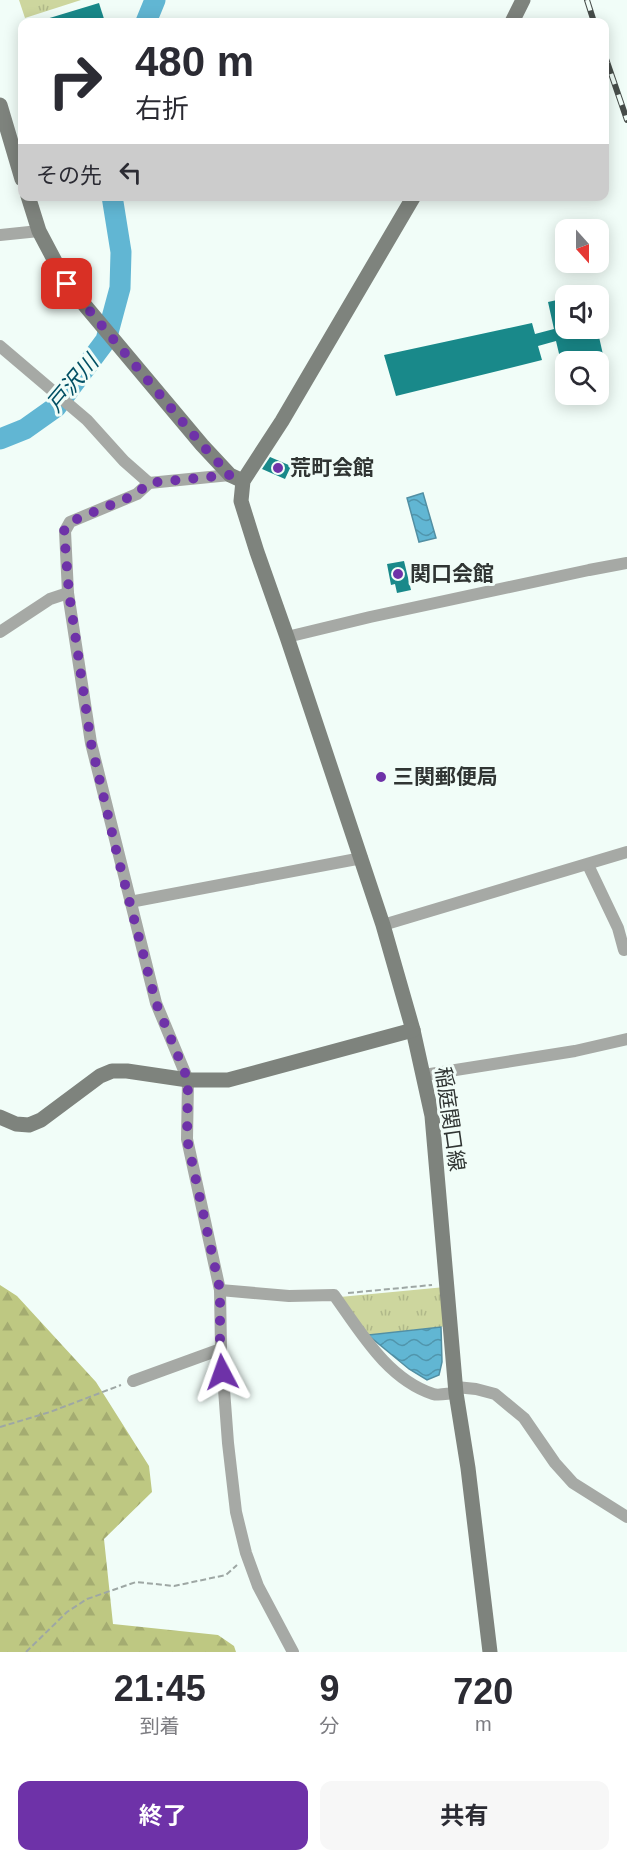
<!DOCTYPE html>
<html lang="ja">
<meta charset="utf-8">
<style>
:root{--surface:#fff;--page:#f7f7f7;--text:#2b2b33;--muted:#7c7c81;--accent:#6e32a8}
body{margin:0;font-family:Arial,"Noto Sans JP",sans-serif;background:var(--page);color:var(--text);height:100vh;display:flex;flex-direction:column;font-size:22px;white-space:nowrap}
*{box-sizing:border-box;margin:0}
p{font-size:20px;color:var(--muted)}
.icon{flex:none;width:33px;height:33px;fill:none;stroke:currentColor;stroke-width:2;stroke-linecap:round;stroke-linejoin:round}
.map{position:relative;height:1652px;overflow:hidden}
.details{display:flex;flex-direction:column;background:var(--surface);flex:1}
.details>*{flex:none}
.banner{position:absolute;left:18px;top:18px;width:591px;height:183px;border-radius:12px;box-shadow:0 3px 15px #0003;background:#fff;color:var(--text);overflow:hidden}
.needle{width:39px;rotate:159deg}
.tools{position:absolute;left:555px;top:219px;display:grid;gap:12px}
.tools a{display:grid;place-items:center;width:54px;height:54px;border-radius:12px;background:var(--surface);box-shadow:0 3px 15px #0003;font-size:30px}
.pin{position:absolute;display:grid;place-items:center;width:51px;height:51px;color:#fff;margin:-26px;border-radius:12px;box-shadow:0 3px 9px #0006}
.me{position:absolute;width:66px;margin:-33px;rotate:356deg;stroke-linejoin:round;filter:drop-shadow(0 0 4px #0008)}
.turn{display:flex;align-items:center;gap:21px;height:126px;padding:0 18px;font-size:27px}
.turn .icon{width:78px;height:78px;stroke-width:2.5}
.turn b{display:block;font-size:42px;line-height:51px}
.then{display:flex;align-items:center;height:57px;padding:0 18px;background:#0003;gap:12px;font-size:22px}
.eta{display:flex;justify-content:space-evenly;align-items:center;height:102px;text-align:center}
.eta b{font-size:36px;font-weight:700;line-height:42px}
.button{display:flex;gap:12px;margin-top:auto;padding:12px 18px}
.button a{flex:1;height:69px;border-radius:12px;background:var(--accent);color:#fff;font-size:24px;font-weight:700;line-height:69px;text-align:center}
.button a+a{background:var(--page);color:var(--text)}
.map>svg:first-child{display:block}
.forest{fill:url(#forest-firs)}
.park{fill:url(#park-tufts)}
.water{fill:url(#water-waves);stroke:#528fa3;stroke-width:1.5}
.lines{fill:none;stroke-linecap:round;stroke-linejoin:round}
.river{stroke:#61b6d3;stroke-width:21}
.building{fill:#19898a}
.path{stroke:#9ea7a4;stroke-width:2;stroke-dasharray:6 3;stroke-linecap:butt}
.street{stroke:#a6a9a5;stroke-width:12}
.secondary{stroke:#7e837d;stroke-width:15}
.rail-casing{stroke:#474d4a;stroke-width:6}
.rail{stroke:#f1fdf8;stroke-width:4;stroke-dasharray:11;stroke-linecap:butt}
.route{stroke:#6e32a8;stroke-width:10;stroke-dasharray:0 18}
.poi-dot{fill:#6e32a8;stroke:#f1fdf8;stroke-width:2}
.labels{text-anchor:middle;stroke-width:6;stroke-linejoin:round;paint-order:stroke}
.poi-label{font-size:21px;font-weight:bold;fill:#303533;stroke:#f1fdf8;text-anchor:start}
.street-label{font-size:21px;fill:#303533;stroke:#f1fdf8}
.water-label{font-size:22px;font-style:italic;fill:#025064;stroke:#f1fdf8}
</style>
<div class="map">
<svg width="627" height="1652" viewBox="0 0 627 1652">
<defs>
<pattern id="forest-firs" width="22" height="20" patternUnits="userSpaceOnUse" patternTransform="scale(1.5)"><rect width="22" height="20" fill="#bec882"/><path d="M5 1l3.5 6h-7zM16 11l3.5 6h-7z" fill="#a4ac71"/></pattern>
<pattern id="park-tufts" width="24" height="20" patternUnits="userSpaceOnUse" patternTransform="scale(1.5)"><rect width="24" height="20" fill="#cdd69e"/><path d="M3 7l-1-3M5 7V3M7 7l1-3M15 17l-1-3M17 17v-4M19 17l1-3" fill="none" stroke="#b0b889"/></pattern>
<pattern id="water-waves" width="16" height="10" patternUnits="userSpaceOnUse" patternTransform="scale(1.5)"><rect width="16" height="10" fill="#61b6d3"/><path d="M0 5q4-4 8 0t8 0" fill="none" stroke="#5095ac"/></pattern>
</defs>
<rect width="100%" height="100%" fill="#f1fdf8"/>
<path class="forest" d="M0,1285L17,1296L96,1382L149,1466L152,1492L104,1539L113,1624L218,1635L234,1646L236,1652H0Z"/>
<g class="park">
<path d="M19,0H81L25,18Z"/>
<path d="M445,1287L448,1326L368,1335L340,1297Z"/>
</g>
<g class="water">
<path d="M423,493L436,538L419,542L407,498Z"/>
<path d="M441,1327L442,1362L439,1375L427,1380L409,1369L368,1335Z"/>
</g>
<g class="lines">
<g class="river">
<path d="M146,22L155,0"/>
<path d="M0,439L25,429L56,407L106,340L120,288L121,252L112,196"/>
</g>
</g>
<g class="building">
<path d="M99,3L105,22H44L43,20Z"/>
<path d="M566,298V328H597L604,359L595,362H561L556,341L538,346L542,360L396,396L384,355L532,323L535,334L554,329L548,302Z"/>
<path d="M270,457L291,466L285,479L262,469Z"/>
<path d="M404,561L411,590L397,593L395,584L391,585L387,564Z"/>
</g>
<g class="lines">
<g class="path">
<path d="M348,1293L432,1285"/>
<path d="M0,1427L50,1412L121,1385"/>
<path d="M26,1652L67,1612L87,1599L136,1582L174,1586L226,1575L237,1565"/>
</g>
<g class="street">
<path d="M0,235L39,231"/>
<path d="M0,346L87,420L124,461L149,483"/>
<path d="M230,475L149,483L137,494L70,522L65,531L68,593L91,743L156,1003L188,1080L187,1139L220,1290L221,1349L228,1443L236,1512L246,1553L258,1586L293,1652"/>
<path d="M0,632L50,599L68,593"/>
<path d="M287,637L370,617L589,570L627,563"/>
<path d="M588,865L618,928L624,950"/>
<path d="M130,902L362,858"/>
<path d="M383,925L627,852"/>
<path d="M424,1075L575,1051L627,1039"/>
<path d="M220,1290L289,1296L334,1295C360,1331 387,1379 433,1394C439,1396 449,1393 456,1393"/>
<path d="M133,1381L221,1349"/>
<path d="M456,1387L476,1389L495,1394L524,1418L555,1463L573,1483L627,1517"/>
</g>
<g class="secondary">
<path d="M512,22L523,0"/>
<path d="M0,105L22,179"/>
<path d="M28,196L39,231L67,284L202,445L230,475L243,481"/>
<path d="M414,196L282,421L243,481L241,501L257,552L287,637L383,925L413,1030L432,1116L456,1393L468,1468L490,1652"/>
<path d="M0,1117L16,1124L29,1125L41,1120L100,1076L112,1071H127L188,1080H228L413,1030"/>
</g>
<defs>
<g id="rail">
<path d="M587,0L594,22"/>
<path d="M604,53L627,120"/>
</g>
</defs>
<use href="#rail" class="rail-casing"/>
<use href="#rail" class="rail"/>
</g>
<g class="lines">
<path class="route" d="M67,284L202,445L230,475L148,483L137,494L70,522L64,531L69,593L91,743L117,854L156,1003L188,1080L187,1139L220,1290V1349L222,1372"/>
</g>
<g class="poi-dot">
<circle cx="278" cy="468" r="6"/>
<circle cx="398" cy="574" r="6"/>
<circle cx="381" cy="777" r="6"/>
</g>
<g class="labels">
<g class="poi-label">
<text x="290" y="475">荒町会館</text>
<text x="410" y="581">関口会館</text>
<text x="393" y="784">三関郵便局</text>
</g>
<g class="street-label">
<text transform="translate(450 1119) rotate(82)" y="7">稲庭関口線</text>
</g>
<g class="water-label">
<text transform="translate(72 383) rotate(-50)" y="8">戸沢川</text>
</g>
</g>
</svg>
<div class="tools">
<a><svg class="needle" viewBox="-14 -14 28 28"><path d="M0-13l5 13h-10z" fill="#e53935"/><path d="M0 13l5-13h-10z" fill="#7c7c81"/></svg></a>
<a><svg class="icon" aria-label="sound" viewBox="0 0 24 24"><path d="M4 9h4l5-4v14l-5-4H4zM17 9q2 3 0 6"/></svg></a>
<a><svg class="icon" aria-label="search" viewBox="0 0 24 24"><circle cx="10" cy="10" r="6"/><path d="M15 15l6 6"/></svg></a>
</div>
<div class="pin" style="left:67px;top:284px;background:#d93025"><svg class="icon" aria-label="arrive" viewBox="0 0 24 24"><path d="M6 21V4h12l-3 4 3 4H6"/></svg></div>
<svg class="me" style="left:222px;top:1372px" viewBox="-20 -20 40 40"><path d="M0-17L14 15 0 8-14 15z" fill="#6e32a8" stroke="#fff" stroke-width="4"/></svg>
<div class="banner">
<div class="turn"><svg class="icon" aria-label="right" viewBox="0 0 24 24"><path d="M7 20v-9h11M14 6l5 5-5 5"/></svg><div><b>480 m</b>右折</div></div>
<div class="then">その先<svg class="icon" aria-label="left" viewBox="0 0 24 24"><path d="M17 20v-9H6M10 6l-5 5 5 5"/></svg></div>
</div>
</div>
<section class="details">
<div class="eta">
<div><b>21:45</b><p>到着</p></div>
<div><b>9</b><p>分</p></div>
<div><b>720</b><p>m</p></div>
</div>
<div class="button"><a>終了</a><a>共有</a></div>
</section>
